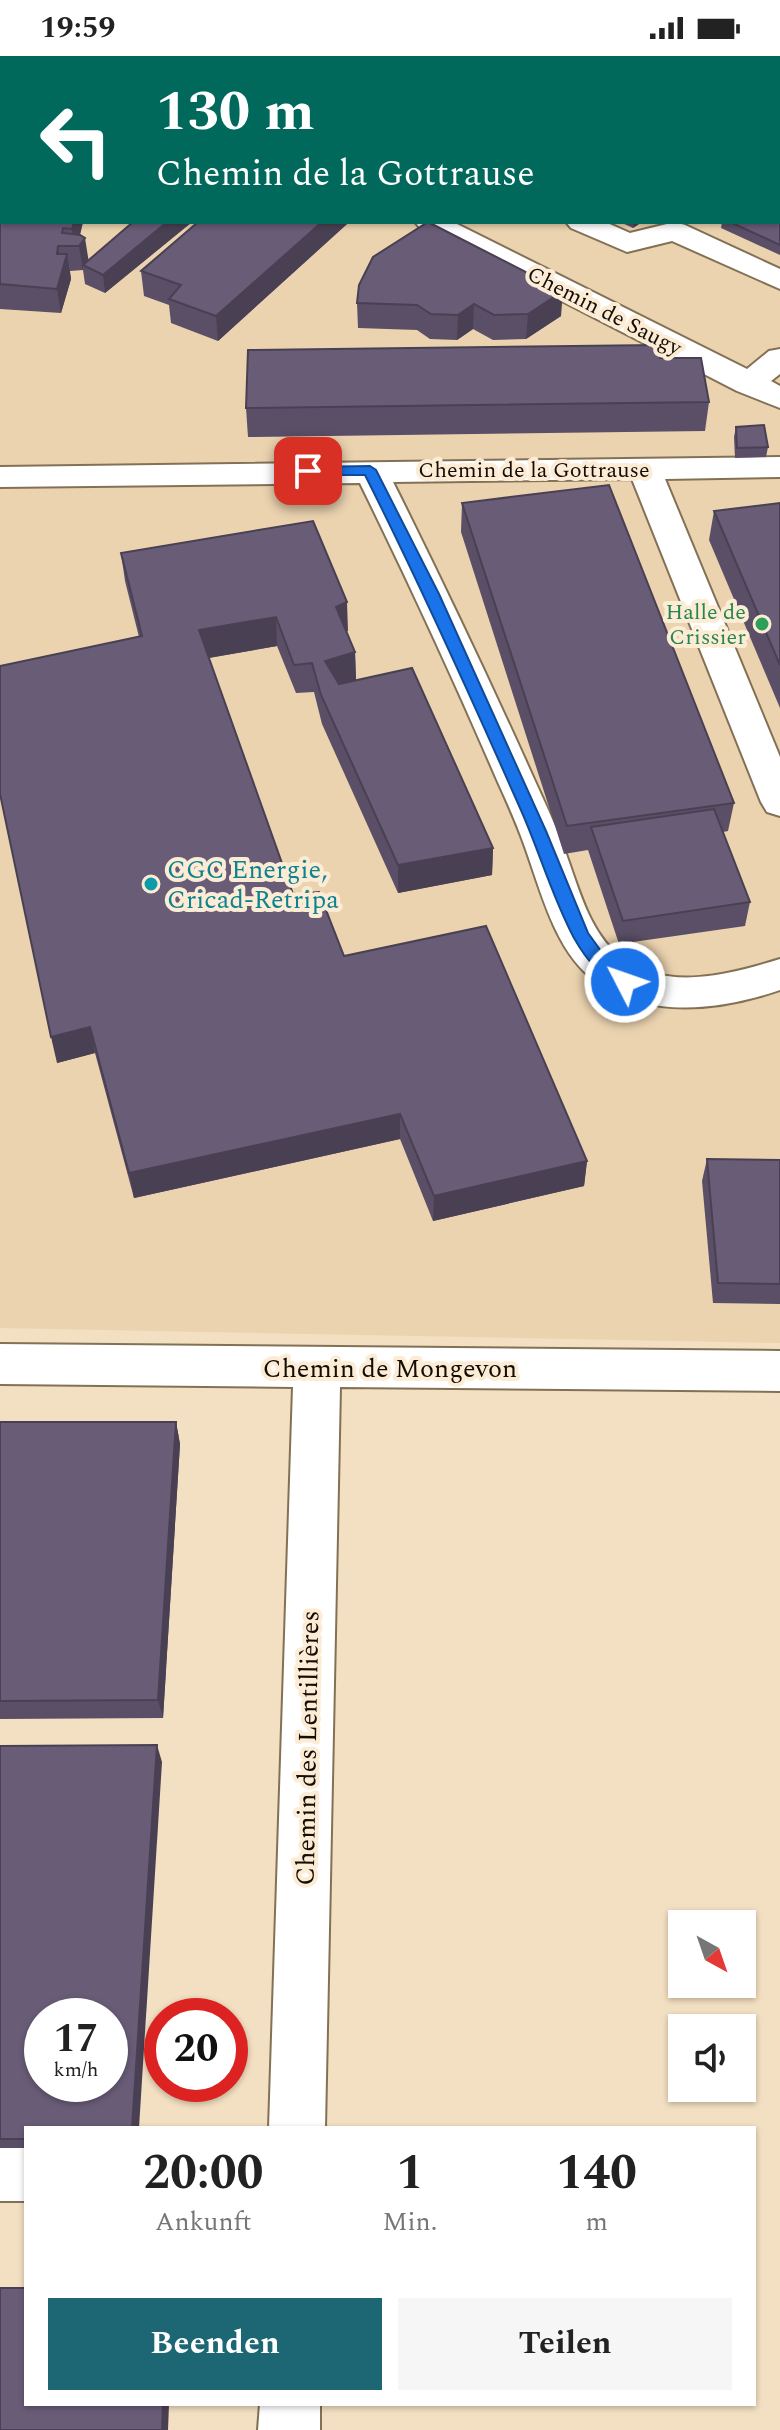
<!DOCTYPE html>
<html lang="de">
<meta charset="utf-8">
<style>
:root{--surface:#fff;--page:#f6f6f6;--text:#222;--muted:#767676;--accent:#1d6673}
body{margin:0;font-family:Spectral,serif;background:var(--page);color:var(--text);height:100vh;display:flex;flex-direction:column;font-size:30px;white-space:nowrap}
*{box-sizing:border-box;margin:0}
p{font-size:26px;color:var(--muted)}
.icon{flex:none;width:44px;height:44px;fill:none;stroke:currentColor;stroke-width:2;stroke-linecap:round;stroke-linejoin:round}
.map{position:relative;flex:1;overflow:hidden}
.drawer{position:absolute;left:24px;top:2070px;width:732px;height:280px;display:flex;flex-direction:column;background:var(--surface);border-radius:0px;box-shadow:0 2px 6px #0004}
.drawer>*{flex:none}
.hud{position:absolute;left:0px;top:0px;width:780px;height:168px;box-shadow:0 2px 6px #0004;background:#00695c;color:#fff;overflow:hidden}
.needle{width:52px;rotate:140deg}
.tools{position:absolute;left:668px;top:1854px;display:grid;gap:16px}
.tools a{display:grid;place-items:center;width:88px;height:88px;border-radius:0px;background:var(--surface);box-shadow:0 2px 6px #0004;font-size:40px}
.speed{position:absolute;left:24px;top:1942px;display:flex;gap:16px;font-size:40px;font-weight:700;text-align:center}
.speed>*{display:grid;place-content:center;width:104px;height:104px;border-radius:50%;background:var(--surface);box-shadow:0 2px 6px #0004;line-height:1}
.speed small{font-size:20px;font-weight:400}
.speed .limit{border:12px solid #d22;background:#fff;color:#111}
.pin{position:absolute;display:grid;place-items:center;width:68px;height:68px;color:#fff;margin:-34px;border-radius:16px;box-shadow:0 4px 12px #0006}
.me{position:absolute;width:88px;margin:-44px;rotate:311deg;stroke-linejoin:round;filter:drop-shadow(0 0 6px #0008)}
.turn{display:flex;align-items:center;gap:28px;height:168px;padding:0 24px;font-size:36px}
.turn .icon{width:104px;height:104px;stroke-width:2.5}
.turn b{display:block;font-size:56px;line-height:68px}
.eta{display:flex;justify-content:space-evenly;align-items:center;height:136px;text-align:center}
.eta b{font-size:48px;font-weight:700;line-height:56px}
.cta{display:flex;gap:16px;margin-top:auto;padding:16px 24px}
.cta a{flex:1;height:92px;border-radius:0px;background:var(--accent);color:#fff;font-size:32px;font-weight:700;line-height:92px;text-align:center}
.cta a+a{background:var(--page);color:var(--text)}
.status{display:flex;justify-content:space-between;align-items:center;height:56px;padding:0 40px;background:var(--surface);direction:ltr}
.status svg{height:22px;fill:currentColor}
.map>svg:first-child{display:block}
.built{fill:#ebd3af}
.lines{fill:none;stroke-linecap:round;stroke-linejoin:round}
.minor-casing{stroke:#837156;stroke-width:4}
.highway-casing{stroke:#a6694f;stroke-width:4}
.minor{fill:#fff;fill-rule:evenodd}
.highway{fill:#f59a78;fill-rule:evenodd}
.wall{fill:#5a4f66}
.shaded-wall{fill:#4a4053}
.building{fill:#695c77;stroke:#4a4053;stroke-width:2;fill-rule:evenodd}
.route{fill:#1a73e8;stroke:#114b97;stroke-width:2}
.leisure-dot{fill:#2e9e5b;stroke:#fdecd5;stroke-width:3}
.culture-dot{fill:#0f9aa8;stroke:#fdecd5;stroke-width:3}
.labels{text-anchor:middle;stroke-width:8;stroke-linejoin:round;paint-order:stroke}
.far-street-label{font-size:22px;fill:#130d04;stroke:#fdecd5}
.far-leisure-label{font-size:22px;fill:#27864d;stroke:#fdecd5;text-anchor:end}
.culture-label{font-size:26px;fill:#0d838f;stroke:#fdecd5;text-anchor:start}
.street-label{font-size:26px;fill:#130d04;stroke:#fdecd5}
</style>
<div class="status"><b>19:59</b><svg viewBox="0 0 49 12"><path d="M0 12V9h3v3zM5 12V6h3v6zM10 12V3h3v9zM15 12V0h3v12zM26 1h20v11H26zM47 4h2v5h-2z"/></svg></div>
<div class="map">
<svg width="780" height="2374" viewBox="0 0 780 2374">
<rect width="100%" height="100%" fill="#f3dfc1"/>
<path class="built" d="M0,0L473,2H2V166H778L780,130V1287L0,1272Z"/>
<g class="lines">
<defs>
<g id="minor">
<path d="M113,0H141L143,2H114Z"/>
<path d="M189,0H217L219,2H190Z"/>
<path d="M423,0H451L453,2H424Z"/>
<rect x="0" y="116" width="2" height="18"/>
<path d="M778,133L780,134V152L778,151Z"/>
<path d="M415,166H453L747,313L769,295L780,293V318L771,325L780,330V352L737,335L420,172Z"/>
<path d="M566,166H605L630,177L675,166L685,169L780,213V233L672,185L627,196L571,172Z"/>
<path d="M780,401V421L665,423L780,701V760L767,756L761,746L632,423L393,426C442,524 489,623 534,723C544,745 555,768 563,790C578,828 588,877 622,902C667,936 731,918 780,903V934C721,954 648,964 594,924C555,895 541,835 525,791C517,768 507,746 497,724C454,624 408,525 360,427L0,431V411Z"/>
<path d="M0,1288L780,1295V1335L340,1331L325,2072H269L293,1331L0,1328Z"/>
<rect x="0" y="2087" width="26" height="58"/>
<path d="M260,2348H320V2374H258Z"/>
</g>
<g id="highway">
<path d="M648,0H677L679,2H649Z"/>
<path d="M733,0H762L764,2H734Z"/>
<rect x="778" y="8" width="2" height="17"/>
<rect x="778" y="53" width="2" height="17"/>
</g>
</defs>
<use href="#minor" class="minor-casing"/>
<use href="#highway" class="highway-casing"/>
<use href="#minor" class="minor"/>
<use href="#highway" class="highway"/>
</g>
<g class="wall">
<path d="M0,0H35V2H2V89H0Z"/>
<path d="M0,140L83,166L80,179L88,205L192,166L105,237L85,228L83,214L70,215L71,223L61,257L0,253Z"/>
<path d="M780,165V199L721,172L722,166Z"/>
<path d="M198,166H347V168L218,285L171,267L169,249L144,240L141,215Z"/>
<path d="M620,166H642L633,172Z"/>
<path d="M359,229L561,260L526,283L493,284L473,273L457,284L430,283L417,274L358,272L357,247Z"/>
<path d="M709,346L705,375L248,381L246,352Z"/>
<path d="M736,371L768,391L766,401L735,402L734,381Z"/>
<path d="M462,447L734,747L728,775L723,776L750,846L745,870L619,888L588,794L564,798L461,476Z"/>
<path d="M780,447V652L709,484L714,455Z"/>
<path d="M121,497L348,575H346L355,596L356,624L493,792L492,819L398,837L322,668L314,636L296,637L277,590L209,602L293,838L344,900L587,1105L584,1130L433,1165L400,1083L134,1142L95,997L57,1007L139,581L125,525Z"/>
<path d="M707,1103L780,1104V1248L713,1247L702,1125Z"/>
<path d="M0,1366H176L180,1388L163,1662L0,1663Z"/>
<path d="M0,1690L162,1706L26,2072V2092H0Z"/>
</g>
<g class="shaded-wall">
<path d="M74,166H83L77,190H74L72,173Z"/>
<path d="M167,166H192L105,237L103,219Z"/>
<path d="M322,166H347V168L218,285L216,260Z"/>
<path d="M634,166H642L633,172Z"/>
<path d="M85,182L89,207L83,209V215L79,190Z"/>
<path d="M58,190L62,214L67,198L71,223L61,257L57,233Z"/>
<path d="M563,235L561,260L526,283L528,258Z"/>
<path d="M474,248L473,273L457,284L458,259Z"/>
<path d="M347,546L348,575L336,579V551Z"/>
<path d="M276,561L277,590L202,603L199,574Z"/>
<path d="M355,596L356,625L326,633L325,605Z"/>
<path d="M493,792L492,819L398,837V809Z"/>
<path d="M90,971L95,997L57,1007L51,981Z"/>
<path d="M400,1058V1083L134,1142L129,1117Z"/>
<path d="M587,1105L584,1130L433,1165L434,1140Z"/>
<path d="M176,1366L180,1388L163,1662L158,1644Z"/>
<path d="M157,1689L162,1706L139,2072H132Z"/>
<path d="M163,2348H169L168,2374H162Z"/>
</g>
<g class="building">
<path d="M0,0H33L32,2H2V64H0Z"/>
<path d="M0,140H2V166H74L72,173L63,172L62,177L80,179L85,182L79,190H58L57,198H67L57,233L0,228Z"/>
<path d="M778,164L780,165V189L730,166H778Z"/>
<path d="M133,166H167L103,219L83,209Z"/>
<path d="M198,166H322L216,260L169,243L181,229L141,215Z"/>
<path d="M428,166L563,235L528,258L494,259L474,248L458,259L431,258L417,249L357,247L359,229L373,201Z"/>
<path d="M658,289L660,302H701L709,346L246,352L248,294Z"/>
<path d="M764,369L768,391L737,392L736,371Z"/>
<path d="M609,429L734,747L567,770L462,447Z"/>
<path d="M780,447V609L714,455Z"/>
<path d="M313,465L347,546L336,551L355,596L325,605L339,628L412,612L493,792L398,809L321,639L312,607L294,609L276,561L199,574L293,838L319,836L344,900L486,870L587,1105L434,1140L400,1058L129,1117L90,971L51,981L0,738V610L142,580L121,497Z"/>
<path d="M714,753L750,846L623,865L591,771Z"/>
<path d="M707,1103L780,1104V1228L718,1227Z"/>
<path d="M0,1366H176L158,1644L0,1645Z"/>
<path d="M157,1689L132,2072H26V2083H0V1690ZM42,1960H110V2028H42Z"/>
<path d="M0,2232H26V2348H163L162,2374H0Z"/>
</g>
<path class="route" d="M370,410L376,414L439,538L546,775L588,877L609,906L633,926L631,930C610,937 583,898 574,882C552,841 539,794 520,752C470,639 420,528 365,419H308L301,415L308,411Z"/>
<circle class="leisure-dot" cx="762" cy="568" r="8"/>
<circle class="culture-dot" cx="151" cy="828" r="8"/>
<g class="labels">
<g class="far-street-label">
<text transform="translate(605 254) rotate(27)" y="8">Chemin de Saugy</text>
<text x="534" y="421">Chemin de la Gottrause</text>
</g>
<g class="far-leisure-label">
<text x="746" y="563">Halle de<tspan x="746" dy="25">Crissier</tspan></text>
</g>
<g class="culture-label">
<text x="167" y="822">CGC Energie,<tspan x="167" dy="30">Cricad-Retripa</tspan></text>
</g>
<g class="street-label">
<text x="390" y="1321">Chemin de Mongevon</text>
<text transform="translate(307 1692) rotate(-89)" y="9">Chemin des Lentillières</text>
</g>
</g>
</svg>
<div class="tools">
<a><svg class="needle" viewBox="-14 -14 28 28"><path d="M0-13l5 13h-10z" fill="#e53935"/><path d="M0 13l5-13h-10z" fill="#767676"/></svg></a>
<a><svg class="icon" aria-label="sound" viewBox="0 0 24 24"><path d="M4 9h4l5-4v14l-5-4H4zM17 9q2 3 0 6"/></svg></a>
</div>
<div class="speed"><div>17<small>km/h</small></div><div class="limit">20</div></div>
<div class="pin" style="left:308px;top:415px;background:#d93025"><svg class="icon" aria-label="arrive" viewBox="0 0 24 24"><path d="M6 21V4h12l-3 4 3 4H6"/></svg></div>
<svg class="me" style="left:625px;top:926px" viewBox="-20 -20 40 40"><circle r="17" fill="#1a73e8" stroke="#fff" stroke-width="3"/><path d="M0-11L8 9 0 5-8 9z" fill="#fff"/></svg>
<div class="hud">
<div class="turn"><svg class="icon" aria-label="left" viewBox="0 0 24 24"><path d="M17 20v-9H6M10 6l-5 5 5 5"/></svg><div><b>130 m</b>Chemin de la Gottrause</div></div>
</div>
<section class="drawer">
<div class="eta">
<div><b>20:00</b><p>Ankunft</p></div>
<div><b>1</b><p>Min.</p></div>
<div><b>140</b><p>m</p></div>
</div>
<div class="cta"><a>Beenden</a><a>Teilen</a></div>
</section>
</div>
